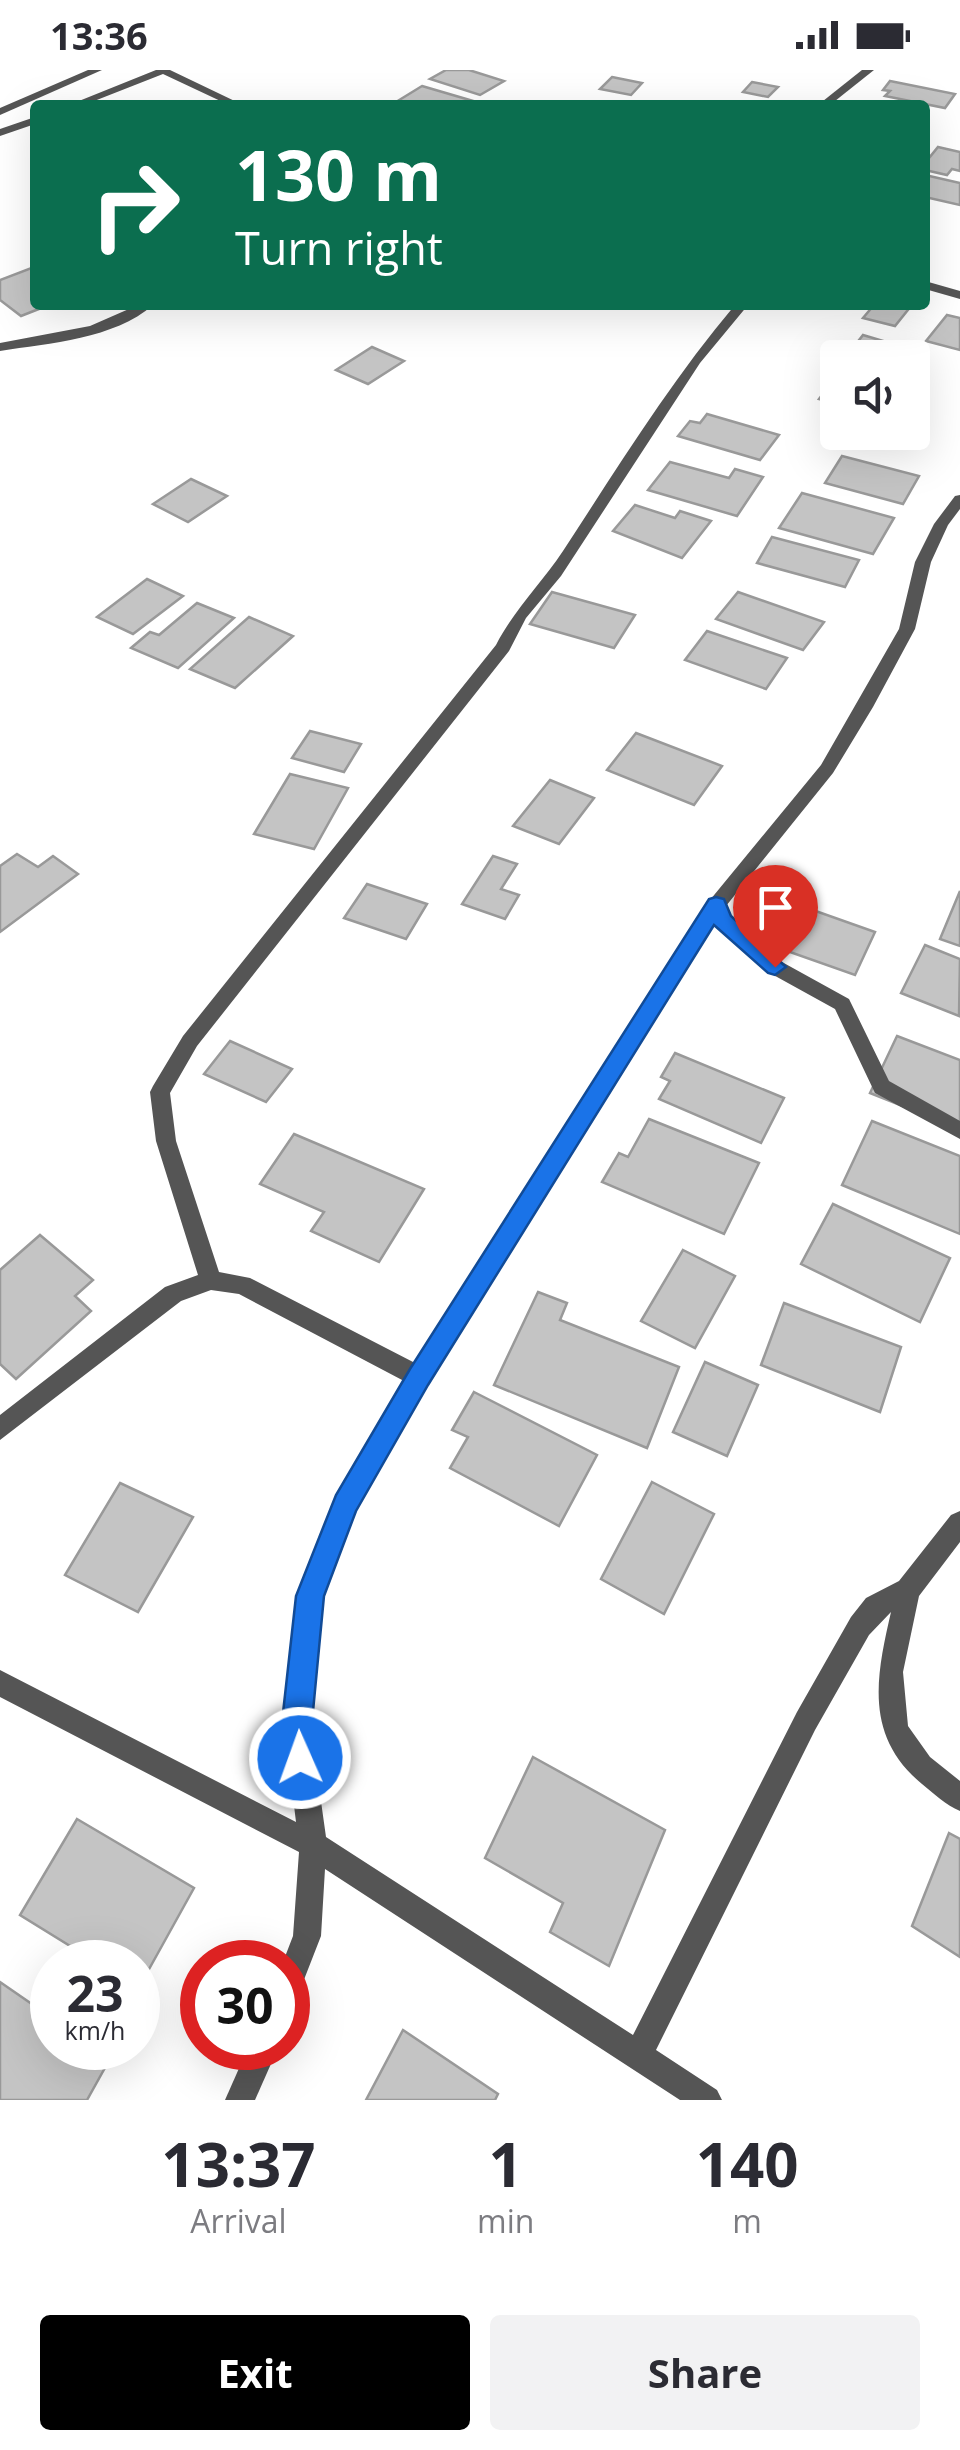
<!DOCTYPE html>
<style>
:root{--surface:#fff;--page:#f2f2f3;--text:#2b2b33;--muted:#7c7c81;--accent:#000}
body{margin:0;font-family:"Open Sans",sans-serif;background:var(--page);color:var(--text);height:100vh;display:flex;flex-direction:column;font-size:38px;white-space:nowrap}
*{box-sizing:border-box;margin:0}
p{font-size:32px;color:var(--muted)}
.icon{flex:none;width:55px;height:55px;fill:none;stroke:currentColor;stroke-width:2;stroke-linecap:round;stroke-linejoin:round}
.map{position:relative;height:2030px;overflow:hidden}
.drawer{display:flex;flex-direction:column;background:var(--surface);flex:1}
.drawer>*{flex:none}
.banner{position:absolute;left:30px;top:30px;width:900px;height:210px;border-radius:10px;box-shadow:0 10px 40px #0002;background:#0b6e4f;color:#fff;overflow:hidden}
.tools{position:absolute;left:820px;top:270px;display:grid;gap:20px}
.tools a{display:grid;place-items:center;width:110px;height:110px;border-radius:10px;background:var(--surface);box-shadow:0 10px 40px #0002;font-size:50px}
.speed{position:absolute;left:30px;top:1870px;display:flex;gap:20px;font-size:50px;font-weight:700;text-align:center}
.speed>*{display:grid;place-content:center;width:130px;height:130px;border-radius:50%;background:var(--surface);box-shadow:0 10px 40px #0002;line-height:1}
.speed small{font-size:25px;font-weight:400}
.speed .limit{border:15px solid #d22;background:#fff;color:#111}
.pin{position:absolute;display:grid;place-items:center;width:85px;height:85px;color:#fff;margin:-102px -42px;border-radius:50% 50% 50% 0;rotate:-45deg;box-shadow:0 0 10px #0007}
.pin .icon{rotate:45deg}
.me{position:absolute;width:110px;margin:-55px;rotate:358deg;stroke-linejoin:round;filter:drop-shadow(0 0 8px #0008)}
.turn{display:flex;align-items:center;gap:35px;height:210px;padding:0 40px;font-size:45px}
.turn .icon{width:130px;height:130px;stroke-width:2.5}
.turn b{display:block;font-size:70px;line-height:85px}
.eta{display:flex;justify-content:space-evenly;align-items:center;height:170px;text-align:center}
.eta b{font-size:60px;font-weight:700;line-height:70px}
.primary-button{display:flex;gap:20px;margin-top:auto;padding:20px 40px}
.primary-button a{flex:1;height:115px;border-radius:10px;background:var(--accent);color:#fff;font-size:40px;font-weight:700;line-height:115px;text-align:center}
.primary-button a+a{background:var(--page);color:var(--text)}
.status{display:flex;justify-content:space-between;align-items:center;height:70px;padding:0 50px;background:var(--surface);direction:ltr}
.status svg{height:28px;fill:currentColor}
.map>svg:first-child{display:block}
.building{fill:#c4c4c4;stroke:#999;stroke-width:2.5}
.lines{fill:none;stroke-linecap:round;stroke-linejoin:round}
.street{fill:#555;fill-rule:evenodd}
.route{fill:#1a73e8;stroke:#114b97;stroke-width:2.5}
</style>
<div class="status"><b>13:36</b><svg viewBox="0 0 49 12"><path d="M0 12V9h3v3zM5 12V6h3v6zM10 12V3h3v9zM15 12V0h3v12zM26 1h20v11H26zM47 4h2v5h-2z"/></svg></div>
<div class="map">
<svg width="960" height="2030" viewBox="0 0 960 2030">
<rect width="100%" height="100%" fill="#fff"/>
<g class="building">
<path d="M446,0H469L504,11L480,25L430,9Z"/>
<path d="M612,7L642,13L631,25L600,19Z"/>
<path d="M890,11L955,24L945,38L885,26L890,21L883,20Z"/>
<path d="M752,12L778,17L768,27L743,22Z"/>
<path d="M422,16L480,33L396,32Z"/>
<path d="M938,77L960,82V101L952,99L947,105L925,100V93Z"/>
<path d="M925,105L960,113V135L925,127Z"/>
<path d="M34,197L35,235H49L21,246L0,230V210Z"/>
<path d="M874,235H906L911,236L895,256L863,248Z"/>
<path d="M947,245L960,248V280L926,271Z"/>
<path d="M863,265L893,274L882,288H845Z"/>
<path d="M372,277L404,291L368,314L336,300Z"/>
<path d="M835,308L838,334L819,329Z"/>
<path d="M707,344L779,365L760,390L678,366L690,351L700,353Z"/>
<path d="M842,386L919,406L903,434L825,413Z"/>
<path d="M670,392L729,408L735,399L763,407L737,446L648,420Z"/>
<path d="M191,409L227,426L188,452L153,434Z"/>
<path d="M802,423L894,448L873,484L779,458Z"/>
<path d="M635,435L675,448L680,441L711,451L682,488L613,461Z"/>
<path d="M772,467L859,490L845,517L757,493Z"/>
<path d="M147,509L183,526L133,564L97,547Z"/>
<path d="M552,522L635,545L614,578L530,554Z"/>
<path d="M738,522L824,552L803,580L716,549Z"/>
<path d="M197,533L234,548L178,598L131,578L150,562L159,565Z"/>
<path d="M249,547L293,566L235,618L190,599Z"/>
<path d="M707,561L787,588L766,619L685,590Z"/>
<path d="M310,661L361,674L344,702L292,688Z"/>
<path d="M636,663L722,696L694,735L607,700Z"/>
<path d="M290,704L348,718L314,779L254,764Z"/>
<path d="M550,710L594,728L559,774L513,756Z"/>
<path d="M17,784L38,797L53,786L78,804L0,862V796Z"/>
<path d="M493,786L517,794L501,819L519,825L505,849L462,834Z"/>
<path d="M367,814L427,834L406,869L344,848Z"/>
<path d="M960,821V876L940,869Z"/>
<path d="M776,827L875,862L855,905L753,869Z"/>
<path d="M925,875L960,889L959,946L901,923Z"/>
<path d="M897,966L960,990V1059L870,1023Z"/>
<path d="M230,971L292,999L266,1032L204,1004Z"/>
<path d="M675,983L784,1028L761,1073L659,1029L670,1011L661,1007Z"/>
<path d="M649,1049L759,1093L724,1164L602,1112L619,1083L628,1087Z"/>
<path d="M872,1051L960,1086V1164L842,1115Z"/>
<path d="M294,1064L424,1119L379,1192L311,1161L324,1142L260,1114Z"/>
<path d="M833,1134L950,1188L920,1252L801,1194Z"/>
<path d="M40,1165L93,1210L75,1226L91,1241L16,1309L0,1294V1200Z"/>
<path d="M683,1180L735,1206L695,1278L641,1251Z"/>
<path d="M538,1222L567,1233L560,1250L679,1297L647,1378L494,1315Z"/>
<path d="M784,1233L901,1277L880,1342L761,1295Z"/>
<path d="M705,1292L758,1315L727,1386L673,1362Z"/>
<path d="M474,1322L597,1385L559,1456L450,1398L468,1367L452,1360Z"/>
<path d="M652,1412L714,1444L664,1544L601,1509Z"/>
<path d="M120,1413L193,1447L138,1542L65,1505Z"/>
<path d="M533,1687L665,1760L609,1896L550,1862L563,1833L485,1788Z"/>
<path d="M77,1749L194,1818L138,1919V1892H96L20,1845Z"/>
<path d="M949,1763L960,1769V1887L912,1856Z"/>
<path d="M0,1912L52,1948V1978H97L111,1987L87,2030H0Z"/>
<path d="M403,1960L498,2024L495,2030H366Z"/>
</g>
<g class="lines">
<g class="street">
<path d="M88,0H102L0,45V38Z"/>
<path d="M156,0H170L243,35H229L163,4L84,35H69Z"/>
<path d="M862,0H874L830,35H818Z"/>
<path d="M35,47V54L0,66V59Z"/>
<path d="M925,211L960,221V229L925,219Z"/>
<path d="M138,235H153C114,269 50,273 0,281V273L90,256Z"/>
<path d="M735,235H748L700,293L561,506L526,548L509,581L197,976L170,1023L176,1071L219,1202L250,1208L415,1293L710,830L821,695L899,559L915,492L934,454L955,426L960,425V439L948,455L931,492L915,559L873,637L833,703L726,836L730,847L782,892L849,929L889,1011L960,1051V1069L875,1023L835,939L768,902L714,853L427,1314L355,1440L322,1527L310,1653L326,1767L633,1965L797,1642L851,1547L866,1528L899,1511L951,1445L960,1441V1472L919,1526L903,1602L908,1656L930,1687L960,1711V1741C946,1735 934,1724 922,1714C864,1666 876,1607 891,1542L869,1565L815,1660L656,1980L717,2020L722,2030H680L325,1799L321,1866L298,1925L288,1929V1892H283L293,1866L299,1782L0,1627V1600L296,1752L284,1653L298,1527L337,1426L404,1311L239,1224L211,1220L181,1231L0,1370V1345L165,1217L198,1205L156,1071L150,1022L153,1016L183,966L496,575C514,540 541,514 563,481C618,397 670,312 735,235Z"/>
<path d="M248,1978H278L255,2030H225Z"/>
</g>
</g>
<path class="route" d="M716,827L724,829L731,846L786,897L775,905L768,903L714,855L428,1315L356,1441L324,1526L312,1652L316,1688L311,1698L300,1703L290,1698L282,1652L296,1526L336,1425L410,1299L709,829Z"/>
</svg>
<div class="tools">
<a><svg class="icon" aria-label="sound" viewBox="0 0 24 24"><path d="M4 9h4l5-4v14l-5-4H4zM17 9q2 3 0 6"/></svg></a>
</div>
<div class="speed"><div>23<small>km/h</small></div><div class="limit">30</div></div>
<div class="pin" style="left:775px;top:897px;background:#d93025"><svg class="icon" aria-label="arrive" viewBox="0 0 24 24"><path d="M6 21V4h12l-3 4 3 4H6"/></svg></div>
<svg class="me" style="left:300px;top:1688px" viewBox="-20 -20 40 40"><circle r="17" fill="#1a73e8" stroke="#fff" stroke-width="3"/><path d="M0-11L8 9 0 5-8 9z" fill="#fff"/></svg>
<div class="banner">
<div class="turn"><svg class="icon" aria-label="right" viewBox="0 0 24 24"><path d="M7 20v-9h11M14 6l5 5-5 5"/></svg><div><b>130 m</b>Turn right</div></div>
</div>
</div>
<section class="drawer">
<div class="eta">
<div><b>13:37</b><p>Arrival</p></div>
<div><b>1</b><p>min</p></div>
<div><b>140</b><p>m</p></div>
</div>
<div class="primary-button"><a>Exit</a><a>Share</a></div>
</section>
